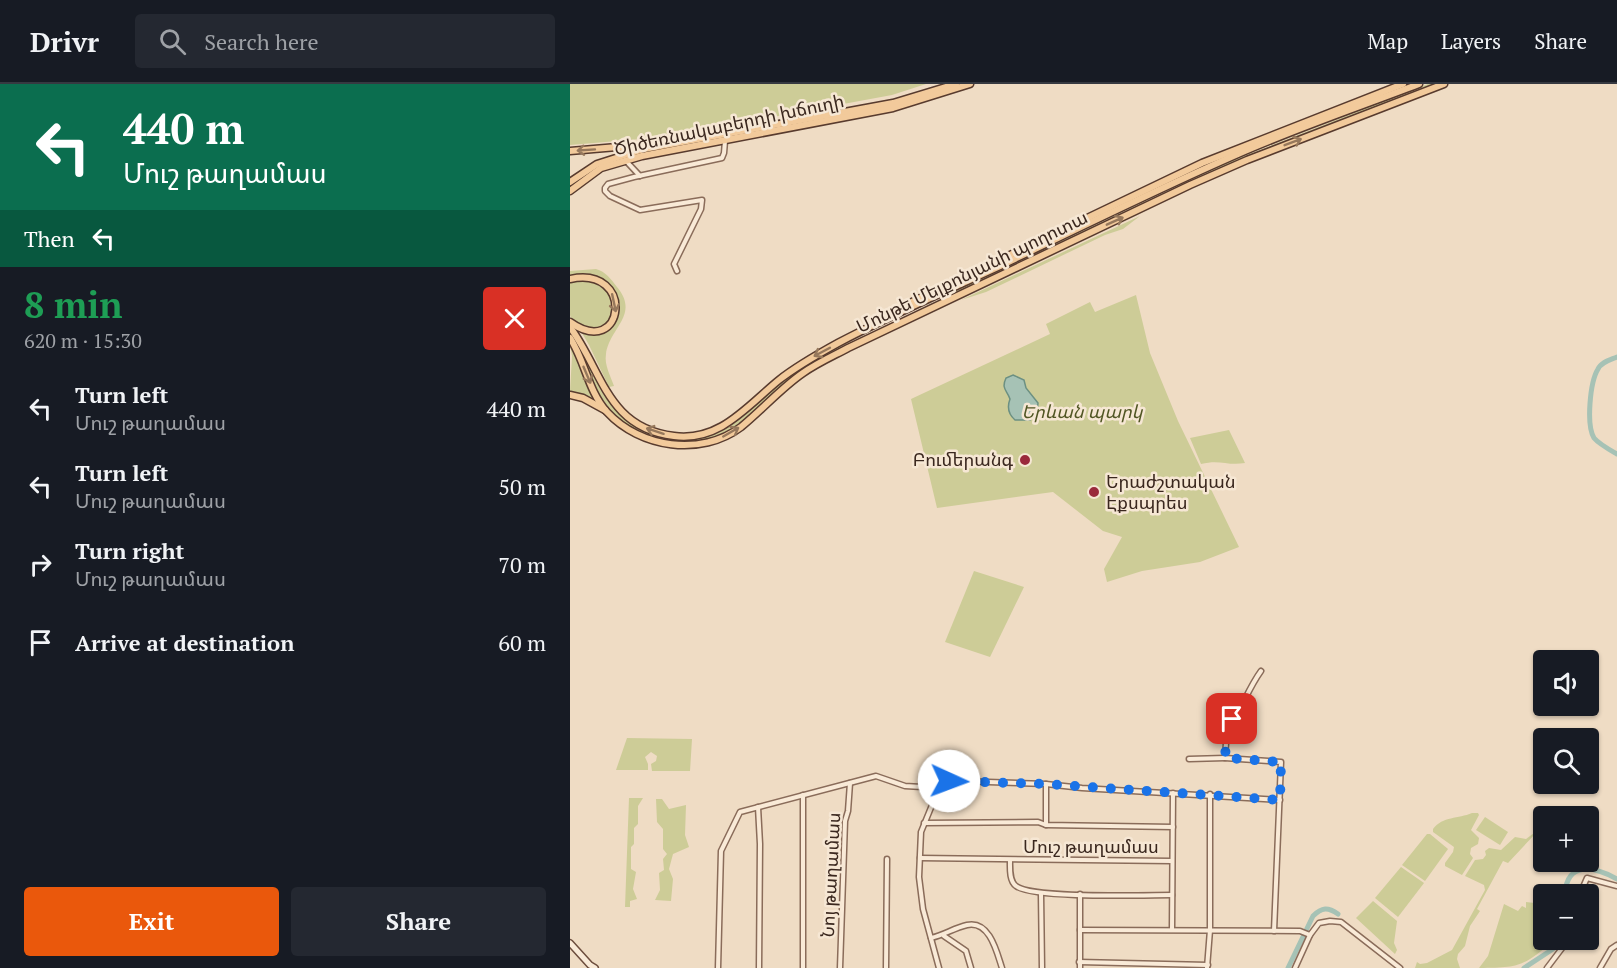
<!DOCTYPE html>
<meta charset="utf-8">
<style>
:root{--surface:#171b24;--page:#242831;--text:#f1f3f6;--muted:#9ea1a6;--line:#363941;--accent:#ea580c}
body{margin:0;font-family:"PT Serif","Noto Sans Armenian",serif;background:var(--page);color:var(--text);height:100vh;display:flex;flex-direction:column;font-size:22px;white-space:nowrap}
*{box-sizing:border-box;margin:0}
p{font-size:20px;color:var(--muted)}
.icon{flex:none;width:33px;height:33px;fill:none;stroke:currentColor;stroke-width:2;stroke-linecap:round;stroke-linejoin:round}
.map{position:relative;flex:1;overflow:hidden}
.side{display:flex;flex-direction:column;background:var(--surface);width:570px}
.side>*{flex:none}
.top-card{background:#0b6e4f;color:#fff;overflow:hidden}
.tools{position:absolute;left:963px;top:566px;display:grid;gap:12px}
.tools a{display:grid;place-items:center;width:66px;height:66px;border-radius:6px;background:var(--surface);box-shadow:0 2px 4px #0004;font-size:30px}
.pin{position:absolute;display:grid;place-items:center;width:51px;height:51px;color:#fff;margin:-26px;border-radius:12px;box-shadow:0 3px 9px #0006}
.me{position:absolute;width:66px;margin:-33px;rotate:92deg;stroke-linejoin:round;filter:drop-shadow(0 0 4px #0008)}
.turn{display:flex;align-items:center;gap:21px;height:126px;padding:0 24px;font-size:27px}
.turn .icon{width:78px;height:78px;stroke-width:2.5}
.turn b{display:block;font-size:42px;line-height:51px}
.then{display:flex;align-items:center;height:57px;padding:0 24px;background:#0003;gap:12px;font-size:22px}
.round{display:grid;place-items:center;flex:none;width:63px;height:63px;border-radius:6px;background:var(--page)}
.head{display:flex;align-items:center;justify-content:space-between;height:102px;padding:0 24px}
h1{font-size:36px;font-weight:700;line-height:45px;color:#1e9e55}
.primary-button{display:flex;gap:12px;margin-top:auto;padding:12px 24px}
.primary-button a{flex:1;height:69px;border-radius:6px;background:var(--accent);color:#fff;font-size:24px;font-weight:700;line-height:69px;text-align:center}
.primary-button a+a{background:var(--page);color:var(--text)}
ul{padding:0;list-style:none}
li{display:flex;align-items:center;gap:18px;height:78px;padding:0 24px}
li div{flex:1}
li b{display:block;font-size:22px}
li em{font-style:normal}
header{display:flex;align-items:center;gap:36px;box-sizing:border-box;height:84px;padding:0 30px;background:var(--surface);border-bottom:2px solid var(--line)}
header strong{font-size:28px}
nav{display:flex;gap:33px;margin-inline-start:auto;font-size:21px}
.search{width:420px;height:54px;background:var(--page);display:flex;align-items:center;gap:15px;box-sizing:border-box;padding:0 21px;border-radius:6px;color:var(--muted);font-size:22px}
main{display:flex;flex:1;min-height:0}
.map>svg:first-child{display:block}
.green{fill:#cdcc97}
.water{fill:#a6c2b5;stroke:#6c9082;stroke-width:1.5}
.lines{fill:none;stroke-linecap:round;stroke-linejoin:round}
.canal{stroke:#a6c2b5;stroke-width:5}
.street-casing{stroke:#8a6c5a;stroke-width:7}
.secondary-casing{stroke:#6c4d3d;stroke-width:8}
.primary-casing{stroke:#583b2e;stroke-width:9}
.street{stroke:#f9ead7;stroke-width:4}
.secondary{stroke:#f9ead7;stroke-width:5}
.primary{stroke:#f2ca9b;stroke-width:6}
.oneway{stroke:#96785c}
.route{stroke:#1a73e8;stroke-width:10;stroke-dasharray:0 18}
.poi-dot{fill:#9a293b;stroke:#f6e7d4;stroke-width:2}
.labels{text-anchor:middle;stroke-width:5;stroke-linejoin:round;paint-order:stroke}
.street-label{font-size:18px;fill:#3a271e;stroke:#f6e7d4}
.park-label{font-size:18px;font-style:italic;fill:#515624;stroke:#f6e7d4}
.poi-label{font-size:18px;fill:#3a271e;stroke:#f6e7d4;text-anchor:end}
</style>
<header>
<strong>Drivr</strong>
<div class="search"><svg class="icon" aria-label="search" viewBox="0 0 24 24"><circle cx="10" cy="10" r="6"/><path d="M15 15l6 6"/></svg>Search here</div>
<nav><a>Map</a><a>Layers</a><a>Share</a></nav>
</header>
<main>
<section class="side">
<div class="top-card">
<div class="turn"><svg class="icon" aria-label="left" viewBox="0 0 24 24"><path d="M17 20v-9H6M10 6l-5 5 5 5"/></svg><div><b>440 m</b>Մուշ թաղամաս</div></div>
<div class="then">Then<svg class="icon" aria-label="left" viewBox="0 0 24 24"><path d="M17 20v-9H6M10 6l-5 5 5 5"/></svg></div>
</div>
<div class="head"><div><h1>8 min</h1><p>620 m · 15:30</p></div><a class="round" style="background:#d93025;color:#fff"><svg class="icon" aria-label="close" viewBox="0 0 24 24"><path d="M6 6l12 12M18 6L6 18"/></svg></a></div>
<ul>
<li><svg class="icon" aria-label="left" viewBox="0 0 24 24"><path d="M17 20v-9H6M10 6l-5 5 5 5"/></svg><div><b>Turn left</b><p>Մուշ թաղամաս</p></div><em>440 m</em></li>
<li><svg class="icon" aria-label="left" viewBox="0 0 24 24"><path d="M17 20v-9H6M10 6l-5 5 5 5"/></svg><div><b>Turn left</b><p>Մուշ թաղամաս</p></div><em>50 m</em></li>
<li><svg class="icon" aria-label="right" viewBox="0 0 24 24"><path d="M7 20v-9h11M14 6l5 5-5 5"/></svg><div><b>Turn right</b><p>Մուշ թաղամաս</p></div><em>70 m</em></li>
<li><svg class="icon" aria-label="arrive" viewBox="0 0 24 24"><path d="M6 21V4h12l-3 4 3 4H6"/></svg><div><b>Arrive at destination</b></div><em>60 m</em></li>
</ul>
<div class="primary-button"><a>Exit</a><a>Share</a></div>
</section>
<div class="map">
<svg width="1047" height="884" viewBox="0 0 1047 884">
<rect width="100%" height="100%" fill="#efdcc4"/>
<g class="green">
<path d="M0,0H356L322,11L94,53L0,61Z"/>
<path d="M858,0H867L660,81L383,212L381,209L659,78Z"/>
<path d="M570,132L553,145L535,151L416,208L391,216Z"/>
<path d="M26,185C36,188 40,194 47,203C70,231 40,243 36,270C34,281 41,293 44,302L39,303L19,261L12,249C54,260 62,204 24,191C17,189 8,190 0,191V187Z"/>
<path d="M18,196C61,211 40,258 10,241C6,239 1,236 0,231C0,222 0,208 0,198Z"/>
<path d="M566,211L580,269L608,337L669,463L630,478L572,487L537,498L534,485L552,453L533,447L483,408L367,424L341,315L480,250L476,240L520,218L525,228Z"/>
<path d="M5,253C9,261 15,269 18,277C25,291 29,306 39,318C65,353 115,366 154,346C177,333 194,312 215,296C232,283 250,272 269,261L271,265C253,276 233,287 216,299C200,310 188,327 171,338C159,347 144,355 130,357C96,363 56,348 36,320C21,301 14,276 2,255Z"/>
<path d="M0,261L30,320L22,315L0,308L2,272Z"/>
<path d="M659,346L675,379C657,382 650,375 631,380L620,354Z"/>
<path d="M404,487L454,503L420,573L375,558Z"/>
<path d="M57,654L122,655L120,687H82L81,680L86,677L87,672L81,668L75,673L78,680V686H46Z"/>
<path d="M59,714H73L68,722V740L64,744V760L61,763V785L66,788L63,805L67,815L60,817V823H55Z"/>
<path d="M86,715H92L99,725L116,721L115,751L119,763L103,770L99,785L103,795L101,817L85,816L90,806L89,789L94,786L93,775L97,770L93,765V745L87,738Z"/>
<path d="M902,729H908L909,731L901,746L909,754L908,760L901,764L900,770L903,774L892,791L875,782V779L883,768L884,763L863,748V745C873,732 888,735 902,729Z"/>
<path d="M915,733L938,748L930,761L906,746Z"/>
<path d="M964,749H966L938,779L933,777L907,825L910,827L900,842L895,862L888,870L887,875L890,884H845L847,878L850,880L857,879L882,866L915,806L914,801L895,792L905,776L913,775L916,771L915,767L919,764L931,766L945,753L956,755Z"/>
<path d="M857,750H860L878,765L855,797L832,781Z"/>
<path d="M831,783L854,799L828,833L805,814Z"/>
<path d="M803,817L827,837L824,859L827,866L825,870L786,834Z"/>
<path d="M956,818L973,820L974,855L985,856C953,882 951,884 909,884L918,872L934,820L948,827L952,822L956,824Z"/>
</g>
<path class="water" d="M443,291L454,296L456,304L468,319L467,329L460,336H445C438,330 437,323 440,315C437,306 431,305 436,294Z"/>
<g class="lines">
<g class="canal">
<path d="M1047,273C1040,276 1031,278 1028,285C1020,298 1016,341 1024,354C1029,360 1040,366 1047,370"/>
<path d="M995,810C997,776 1025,783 1047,795"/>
<path d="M718,884L743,832C752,823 758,823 768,830"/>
<path d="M954,884L983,865L991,855"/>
</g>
<defs>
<g id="street">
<path d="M57,78L70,92"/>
<path d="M107,187L104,180L131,125L132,116L70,126L40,112L35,107V104L38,100L64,93L152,74L154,69L155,57"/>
<path d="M691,587C683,598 678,609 672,621C665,633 654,641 652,655L656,659L655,674L711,678L704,847"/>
<path d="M619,675L655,674"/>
<path d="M369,704L373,700L389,697L476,700L512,704L710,716"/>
<path d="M369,704L351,748L349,793L353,825L369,884"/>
<path d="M188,723L190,760L189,884"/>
<path d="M354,739L468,738L476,741L603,743"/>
<path d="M476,741V700"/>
<path d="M350,774L602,777"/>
<path d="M440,776C440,784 439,797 446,802C463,815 575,811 602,811"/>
<path d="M471,810L472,884"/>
<path d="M510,810V884"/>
<path d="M1010,810L1017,794L1047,802"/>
<path d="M602,845L603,709"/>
<path d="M510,846L730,847L740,851"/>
<path d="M374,852L396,867L401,884"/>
<path d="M361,854C374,851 384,844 397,841C420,836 427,869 432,884"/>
<path d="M509,878L638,881"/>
<path d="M148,884L151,767L170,728L306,692L335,702L369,704"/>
<path d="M233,884V711"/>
<path d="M270,884L275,737L278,727L280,699"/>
<path d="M316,884L317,775"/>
<path d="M637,884L640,846V710"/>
<path d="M725,884L740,851L749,839L760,837L771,838L830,884"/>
<path d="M977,884L999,855"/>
<path d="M1030,884L1041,865L1047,861"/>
</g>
<path id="secondary" d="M0,859L20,881L25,884"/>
<g id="primary">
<path d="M0,67L47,63L67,65"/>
<path d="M0,98L27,80L74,65L323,19L386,0"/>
<path d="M0,107L31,84L72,72L323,24L400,0"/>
<path d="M0,195C66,181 55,277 0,238"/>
<path d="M333,224L342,218L632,79L833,0"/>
<path d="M0,243C33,288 37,344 104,352C150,358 177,322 209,296C228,281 248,270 268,259C321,231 376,207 430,182C509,144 588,105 668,70C727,44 789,23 849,0"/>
<path d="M0,254C15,277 18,307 37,328C70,364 131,373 171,343C192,326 211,304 233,289C247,279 263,272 278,264L620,101L677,76L874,0"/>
<path d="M0,311L13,314L35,326"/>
</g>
</defs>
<use href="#street" class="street-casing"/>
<use href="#secondary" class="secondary-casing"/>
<use href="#primary" class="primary-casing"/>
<use href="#street" class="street"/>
<use href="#secondary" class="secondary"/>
<use href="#primary" class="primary"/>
</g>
<defs><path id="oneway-shaft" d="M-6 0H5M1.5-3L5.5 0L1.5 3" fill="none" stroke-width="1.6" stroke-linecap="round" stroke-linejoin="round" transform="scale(1.5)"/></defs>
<g class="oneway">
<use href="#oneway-shaft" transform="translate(723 58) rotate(-21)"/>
<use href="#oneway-shaft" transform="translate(16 66) rotate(176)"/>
<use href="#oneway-shaft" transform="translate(545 137) rotate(-24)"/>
<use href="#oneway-shaft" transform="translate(44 219) rotate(78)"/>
<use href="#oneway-shaft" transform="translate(252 268) rotate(152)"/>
<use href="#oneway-shaft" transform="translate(17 291) rotate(67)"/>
<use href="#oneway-shaft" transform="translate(85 347) rotate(-162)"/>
<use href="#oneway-shaft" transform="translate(161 348) rotate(-30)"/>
</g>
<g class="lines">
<path class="route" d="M379,697L476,700L710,716L711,678L655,674L656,659L652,655L653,647L662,635"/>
</g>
<g class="poi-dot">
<circle cx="455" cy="376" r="6"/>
<circle cx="524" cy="408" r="6"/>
</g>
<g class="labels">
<g class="street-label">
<text transform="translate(159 41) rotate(-12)" y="6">Ծիծեռնակաբերդի խճուղի</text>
<text transform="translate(402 188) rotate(-26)" y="6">Մոնթե Մելքոնյանի պողոտա</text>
<text x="521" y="769">Մուշ թաղամաս</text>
<text transform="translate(261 791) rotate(-87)" y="6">Նոյ թաղամաս</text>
</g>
<g class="park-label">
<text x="512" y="334">Երևան պարկ</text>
</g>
<g class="poi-label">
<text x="443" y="382">Բումերանգ</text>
<text x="536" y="404" text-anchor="start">Երաժշտական<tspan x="536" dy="21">Էքսպրես</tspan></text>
</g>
</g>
</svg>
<div class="tools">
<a><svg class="icon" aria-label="sound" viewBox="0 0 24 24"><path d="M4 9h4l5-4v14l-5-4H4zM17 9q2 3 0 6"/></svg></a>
<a><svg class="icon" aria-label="search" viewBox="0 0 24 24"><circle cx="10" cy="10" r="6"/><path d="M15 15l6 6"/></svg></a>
<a>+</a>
<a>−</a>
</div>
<div class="pin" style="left:662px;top:635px;background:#d93025"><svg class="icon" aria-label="arrive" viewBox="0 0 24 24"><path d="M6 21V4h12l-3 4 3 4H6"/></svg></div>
<svg class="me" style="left:379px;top:697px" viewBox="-20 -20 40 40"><circle r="19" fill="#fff"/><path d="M0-13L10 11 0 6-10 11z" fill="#1a73e8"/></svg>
</div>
</main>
